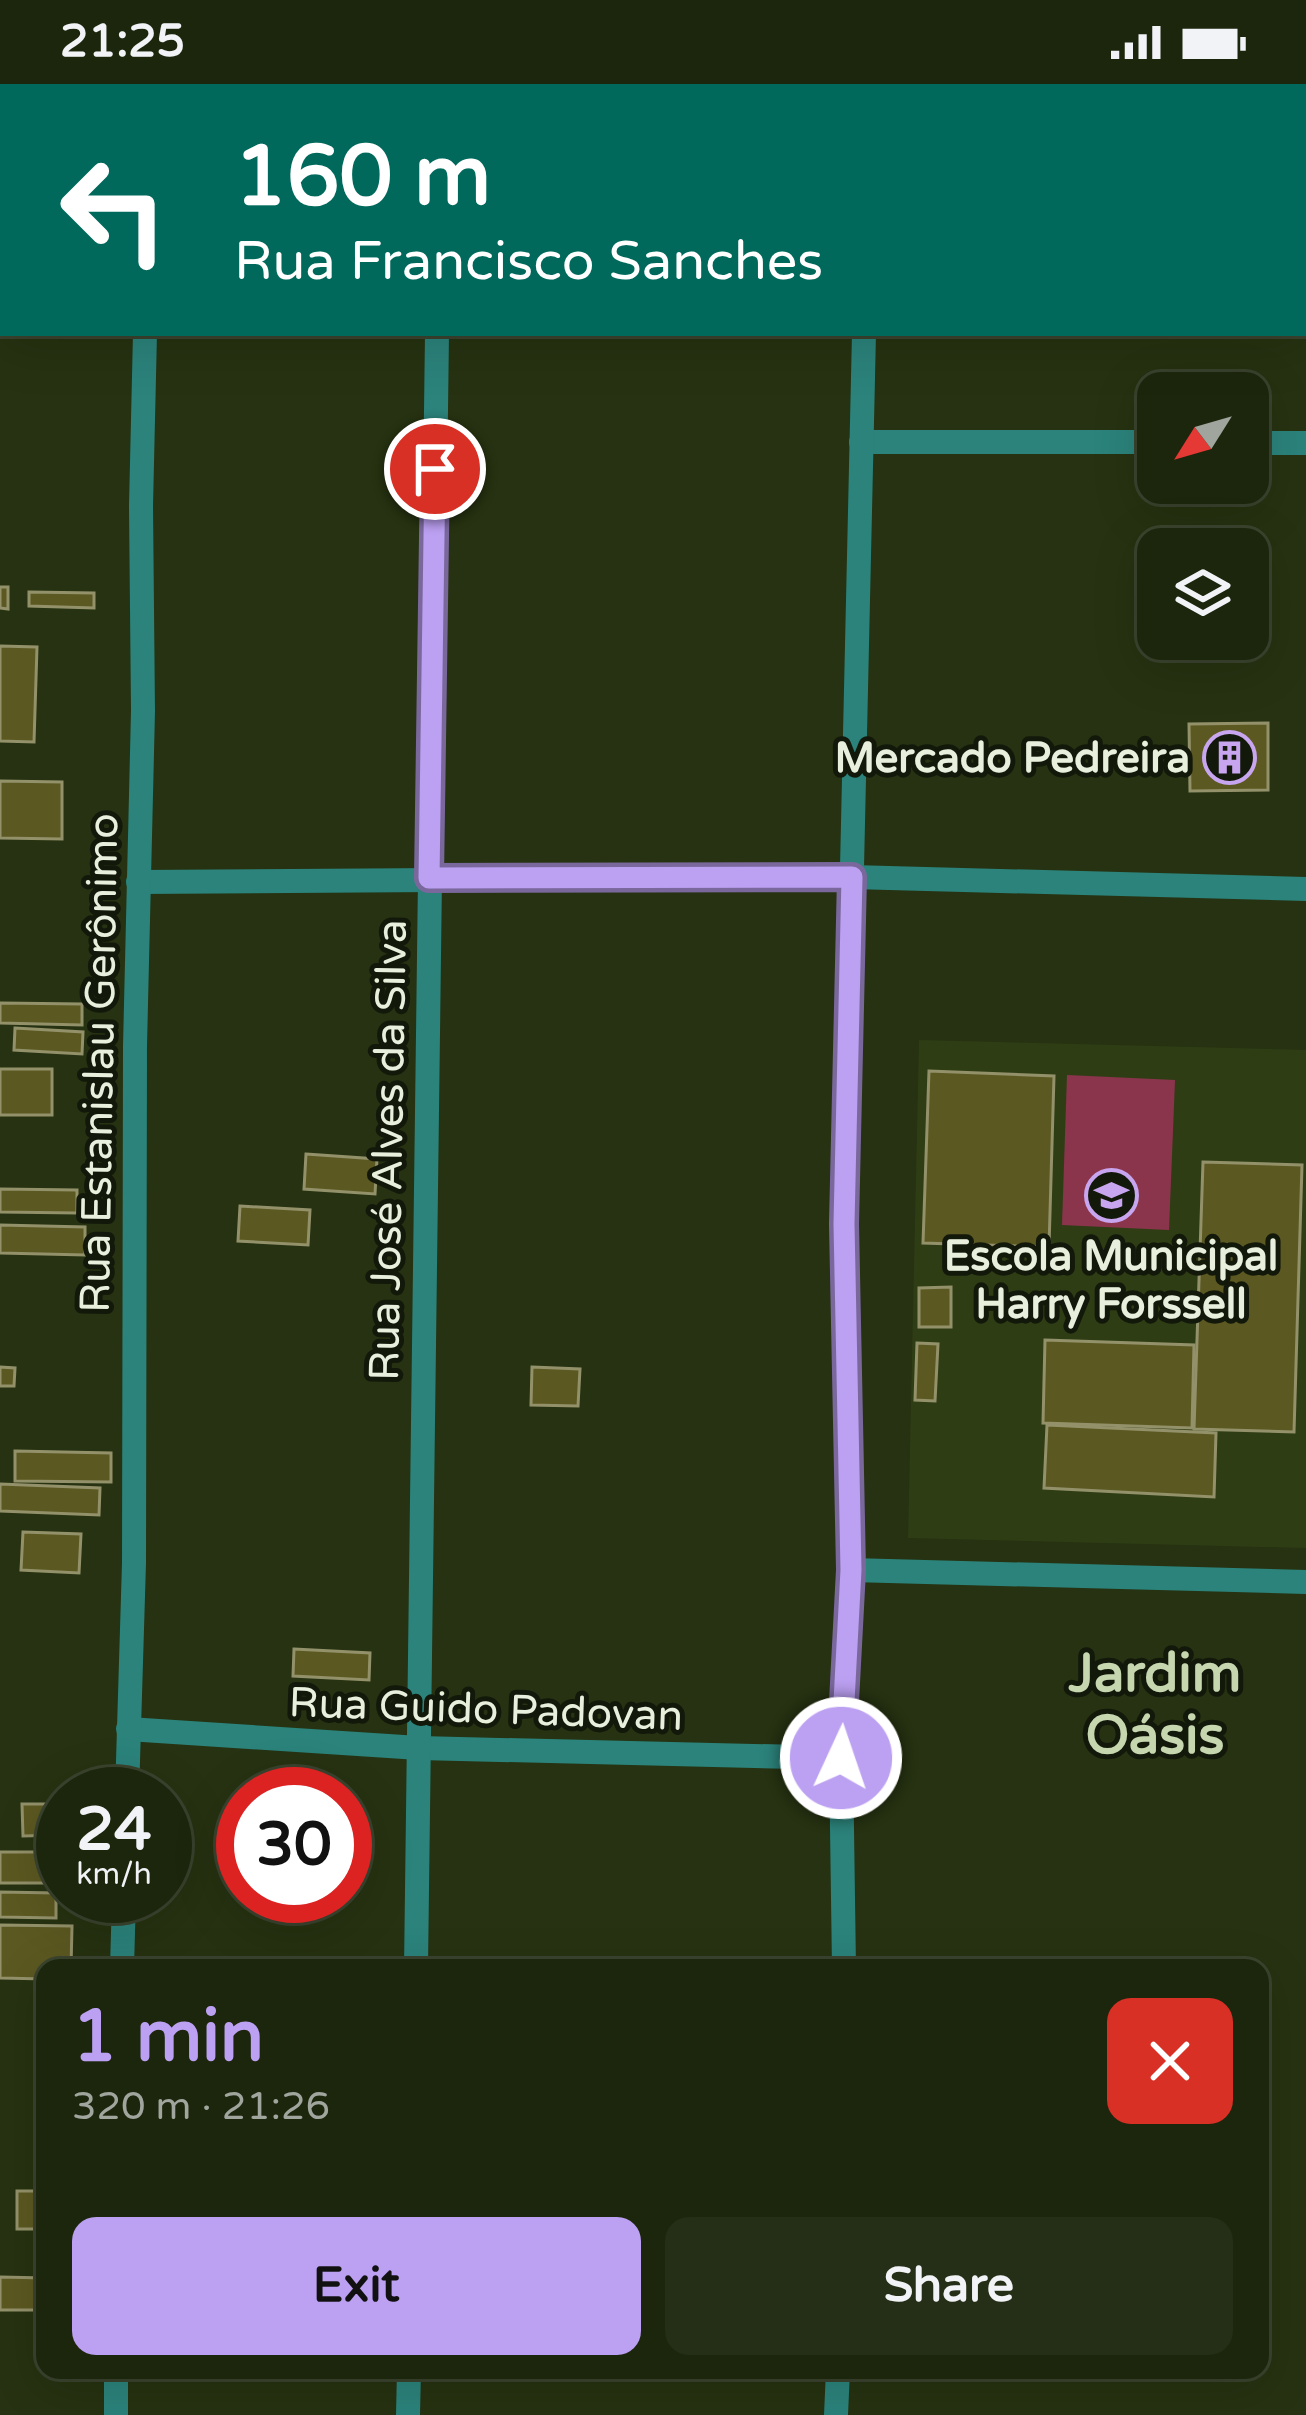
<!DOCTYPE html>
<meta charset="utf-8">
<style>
:root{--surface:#1c260d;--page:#252e16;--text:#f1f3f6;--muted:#a0a59d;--line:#3a432e;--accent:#bca0f2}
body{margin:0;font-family:"Varela Round",sans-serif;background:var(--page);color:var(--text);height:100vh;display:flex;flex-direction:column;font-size:45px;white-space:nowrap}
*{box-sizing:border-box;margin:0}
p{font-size:39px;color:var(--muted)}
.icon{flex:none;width:66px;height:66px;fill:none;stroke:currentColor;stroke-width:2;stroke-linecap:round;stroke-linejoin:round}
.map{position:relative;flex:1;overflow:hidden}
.details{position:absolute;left:36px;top:1875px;width:1233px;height:420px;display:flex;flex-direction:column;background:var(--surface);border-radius:24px;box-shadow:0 12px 48px #0002,0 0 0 3px var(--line)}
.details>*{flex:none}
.top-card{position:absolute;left:0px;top:0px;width:1308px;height:252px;box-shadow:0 12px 48px #0002,0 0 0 3px var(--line);background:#00695c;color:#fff;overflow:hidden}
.needle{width:78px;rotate:233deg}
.controls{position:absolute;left:1137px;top:288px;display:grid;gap:24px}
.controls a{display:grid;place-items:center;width:132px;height:132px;border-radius:24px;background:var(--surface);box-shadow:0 12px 48px #0002,0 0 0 3px var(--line);font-size:60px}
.speed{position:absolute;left:36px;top:1683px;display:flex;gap:24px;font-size:60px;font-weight:700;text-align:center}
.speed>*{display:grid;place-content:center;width:156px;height:156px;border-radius:50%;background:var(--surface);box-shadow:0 12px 48px #0002,0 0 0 3px var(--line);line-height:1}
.speed small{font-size:30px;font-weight:400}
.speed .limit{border:18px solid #d22;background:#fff;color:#111}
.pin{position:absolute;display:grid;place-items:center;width:102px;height:102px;color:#fff;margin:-51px;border:6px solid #fff;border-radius:50%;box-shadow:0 3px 12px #0007}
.me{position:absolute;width:132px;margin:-66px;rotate:3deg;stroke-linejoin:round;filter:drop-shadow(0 0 9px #0008)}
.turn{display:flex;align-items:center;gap:42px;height:252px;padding:0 36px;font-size:54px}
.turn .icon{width:156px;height:156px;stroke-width:2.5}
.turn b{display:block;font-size:84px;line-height:102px}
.round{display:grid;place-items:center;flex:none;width:126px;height:126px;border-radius:24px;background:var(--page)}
.summary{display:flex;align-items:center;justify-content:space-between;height:204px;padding:0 36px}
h1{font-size:72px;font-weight:700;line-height:90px;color:var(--accent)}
.cta{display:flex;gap:24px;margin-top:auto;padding:24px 36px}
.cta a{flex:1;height:138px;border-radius:24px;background:var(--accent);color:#111;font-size:48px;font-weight:700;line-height:138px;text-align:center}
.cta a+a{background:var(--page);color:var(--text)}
.status{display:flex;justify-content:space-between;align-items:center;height:84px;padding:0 60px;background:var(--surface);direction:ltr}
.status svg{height:33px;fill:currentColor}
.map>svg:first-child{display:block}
.built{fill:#2f3d15}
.green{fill:#8b354d}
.building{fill:#5b5821;stroke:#93916a;stroke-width:3}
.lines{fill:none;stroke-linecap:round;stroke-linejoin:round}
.minor{stroke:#2b837b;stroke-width:24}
.route-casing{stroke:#7a689d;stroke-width:30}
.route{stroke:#bca0f2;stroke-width:21}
.labels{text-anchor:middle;stroke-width:10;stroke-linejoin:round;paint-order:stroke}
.poi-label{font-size:42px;font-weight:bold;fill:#e8f0dd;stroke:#12180a;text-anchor:end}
.street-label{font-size:42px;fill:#e8f0dd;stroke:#12180a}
.district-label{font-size:54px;font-weight:bold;fill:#c6d6af;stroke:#12180a}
</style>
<div class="status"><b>21:25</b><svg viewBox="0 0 49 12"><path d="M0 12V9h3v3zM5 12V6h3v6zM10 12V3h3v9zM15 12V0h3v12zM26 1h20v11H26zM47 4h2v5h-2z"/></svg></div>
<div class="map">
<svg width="1306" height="2331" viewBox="0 0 1306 2331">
<rect width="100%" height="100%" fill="#263211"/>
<path class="built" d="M919,956L1306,966V1464L908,1454Z"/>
<path class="green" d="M1067,991L1175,996L1169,1146L1062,1141Z"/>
<g class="building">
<path d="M332,0H382V2L332,3Z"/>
<path d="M0,503H8V525L0,524Z"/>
<path d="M29,508L94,509V524L29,522Z"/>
<path d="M0,562L37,563L34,658L0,657Z"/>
<path d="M1268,639V706L1190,707L1189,640Z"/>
<path d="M0,697L62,698V755L0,754Z"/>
<path d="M0,919L82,920V941L0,939Z"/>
<path d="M15,944L83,948L82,970L14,966Z"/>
<rect x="0" y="985" width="52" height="46"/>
<path d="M929,987L1054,992L1049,1163L923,1159Z"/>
<path d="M306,1070L377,1075L375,1110L304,1105Z"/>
<path d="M1203,1078L1302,1081L1294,1348L1194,1345Z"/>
<path d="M0,1105L77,1106V1129L0,1128Z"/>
<path d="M240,1122L310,1126L308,1161L238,1157Z"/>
<path d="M0,1141L85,1143V1171L0,1169Z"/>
<path d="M951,1203V1243H919V1204Z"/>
<path d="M1045,1256L1194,1261L1192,1344L1043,1339Z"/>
<path d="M917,1259L938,1260L935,1317L915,1316Z"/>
<path d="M0,1283L15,1284L14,1302H0Z"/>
<path d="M532,1283L580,1285L578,1322L531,1321Z"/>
<path d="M1047,1341L1216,1349L1214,1413L1044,1404Z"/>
<path d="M15,1367L111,1369V1398L15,1397Z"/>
<path d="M0,1400L100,1404L99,1431L0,1427Z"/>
<path d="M23,1448L81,1450L79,1489L21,1486Z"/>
<path d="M294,1565L370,1569L369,1596L293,1592Z"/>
<path d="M22,1720H63V1751L23,1752Z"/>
<rect x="0" y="1768" width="63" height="31"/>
<path d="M0,1808L56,1809V1834L0,1833Z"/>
<path d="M0,1841L72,1842L71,1884H45V1895L0,1894Z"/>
<rect x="17" y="2107" width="28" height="38"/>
<path d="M0,2193L45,2194V2226H0Z"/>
</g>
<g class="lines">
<g class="minor">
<path d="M149,3V0"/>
<path d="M440,3V0"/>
<path d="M867,3V0"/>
<path d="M861,358H1158"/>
<path d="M1248,359H1306"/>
<path d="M138,798L852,793L1306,805"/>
<path d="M851,1486L1306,1498"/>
<path d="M128,1645L419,1664L841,1674"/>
<path d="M127,1710L134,1479L135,962L143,627L141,422L145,249"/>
<path d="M122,1884L124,1812"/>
<path d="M416,1884L437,249"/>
<path d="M844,1884L841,1674L851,1486L844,1140L864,249"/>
<path d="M116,2286V2331"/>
<path d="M408,2331L409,2286"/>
<path d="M836,2331L838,2286"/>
</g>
</g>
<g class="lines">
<defs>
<path id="route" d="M435,385L429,794L852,793L844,1140L851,1486L841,1674"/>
</defs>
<use href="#route" class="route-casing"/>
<use href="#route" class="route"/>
</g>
<defs>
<symbol id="building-ring" viewBox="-11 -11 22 22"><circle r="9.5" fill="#12180a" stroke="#c8a5ef" stroke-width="1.5"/><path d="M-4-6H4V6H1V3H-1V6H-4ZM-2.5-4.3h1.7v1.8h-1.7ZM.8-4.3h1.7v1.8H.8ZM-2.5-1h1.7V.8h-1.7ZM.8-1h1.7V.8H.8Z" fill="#c8a5ef"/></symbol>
<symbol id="school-ring" viewBox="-11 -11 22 22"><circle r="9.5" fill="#12180a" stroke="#c8a5ef" stroke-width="1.5"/><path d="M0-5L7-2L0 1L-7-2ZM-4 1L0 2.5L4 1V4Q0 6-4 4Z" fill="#c8a5ef"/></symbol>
</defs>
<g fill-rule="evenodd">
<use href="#building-ring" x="1200" y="644" width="59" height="59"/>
<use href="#school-ring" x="1082" y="1082" width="59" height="59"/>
</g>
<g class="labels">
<g class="poi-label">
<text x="1190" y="688">Mercado Pedreira</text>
<text x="1111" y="1186" text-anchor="middle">Escola Municipal<tspan x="1111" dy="48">Harry Forssell</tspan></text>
</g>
<g class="street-label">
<text transform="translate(98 979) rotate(-89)" y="15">Rua Estanislau Gerônimo</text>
<text transform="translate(387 1066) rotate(-89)" y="15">Rua José Alves da Silva</text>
<text transform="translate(486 1624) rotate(2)" y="15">Rua Guido Padovan</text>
</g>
<g class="district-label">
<text x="1155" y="1607">Jardim<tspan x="1155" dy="62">Oásis</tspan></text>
</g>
</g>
</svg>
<div class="controls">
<a><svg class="needle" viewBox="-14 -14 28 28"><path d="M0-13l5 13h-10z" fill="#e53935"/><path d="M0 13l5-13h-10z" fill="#a0a59d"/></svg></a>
<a><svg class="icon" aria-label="layers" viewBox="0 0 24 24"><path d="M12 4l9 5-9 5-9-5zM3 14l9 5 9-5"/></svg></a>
</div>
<div class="speed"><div>24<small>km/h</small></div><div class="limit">30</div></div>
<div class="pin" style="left:435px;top:385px;background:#d93025"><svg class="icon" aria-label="arrive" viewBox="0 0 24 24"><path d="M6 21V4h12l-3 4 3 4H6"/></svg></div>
<svg class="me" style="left:841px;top:1674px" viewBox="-20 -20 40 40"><circle r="17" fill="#bca0f2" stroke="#fff" stroke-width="3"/><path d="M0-11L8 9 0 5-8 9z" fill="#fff"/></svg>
<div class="top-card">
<div class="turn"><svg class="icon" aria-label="left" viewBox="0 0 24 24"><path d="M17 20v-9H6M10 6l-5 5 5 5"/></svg><div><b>160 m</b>Rua Francisco Sanches</div></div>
</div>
<section class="details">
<div class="summary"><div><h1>1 min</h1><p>320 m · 21:26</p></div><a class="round" style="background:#d93025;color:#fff"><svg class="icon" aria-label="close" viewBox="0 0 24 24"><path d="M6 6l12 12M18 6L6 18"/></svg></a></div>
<div class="cta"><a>Exit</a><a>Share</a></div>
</section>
</div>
